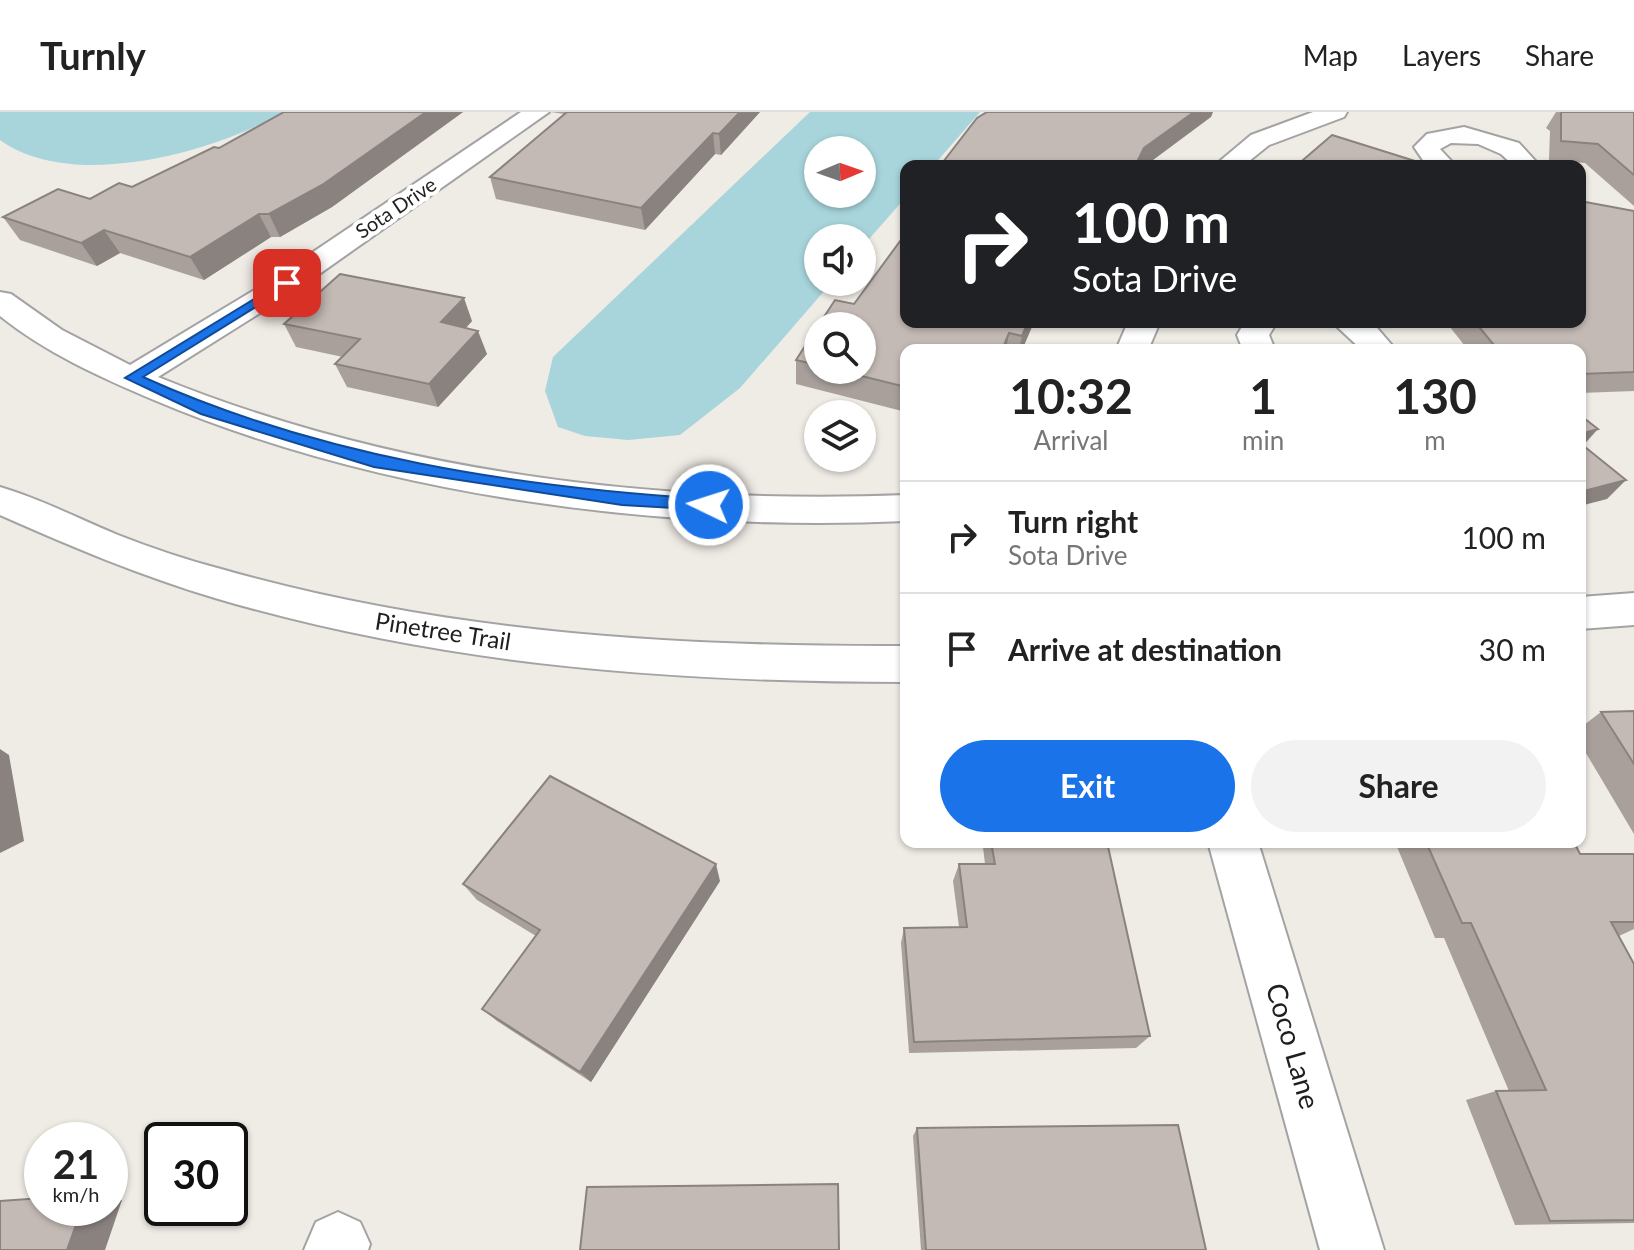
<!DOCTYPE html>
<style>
:root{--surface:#fff;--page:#f2f2f2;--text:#222;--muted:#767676;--line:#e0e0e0;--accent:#1a73e8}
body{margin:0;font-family:Lato,sans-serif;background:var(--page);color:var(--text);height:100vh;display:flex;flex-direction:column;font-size:30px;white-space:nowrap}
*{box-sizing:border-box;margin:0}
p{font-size:26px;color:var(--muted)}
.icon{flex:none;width:44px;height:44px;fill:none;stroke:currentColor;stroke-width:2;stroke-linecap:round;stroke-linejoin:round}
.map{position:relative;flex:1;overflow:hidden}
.details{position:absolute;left:900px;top:232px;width:686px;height:504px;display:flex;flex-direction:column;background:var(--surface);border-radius:16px;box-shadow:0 2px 6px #0004}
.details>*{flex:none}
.guide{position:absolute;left:900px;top:48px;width:686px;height:168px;border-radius:16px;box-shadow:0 2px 6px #0004;background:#202124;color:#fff;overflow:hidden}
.needle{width:52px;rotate:88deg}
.fabs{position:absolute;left:804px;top:24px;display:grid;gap:16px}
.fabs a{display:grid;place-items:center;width:72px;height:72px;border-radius:50%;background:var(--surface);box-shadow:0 2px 6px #0004;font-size:40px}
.speed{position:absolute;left:24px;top:1010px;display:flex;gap:16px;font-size:40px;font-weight:700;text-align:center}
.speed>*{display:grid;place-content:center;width:104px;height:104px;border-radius:50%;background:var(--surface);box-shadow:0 2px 6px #0004;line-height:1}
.speed small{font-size:20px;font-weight:400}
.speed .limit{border:4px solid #111;border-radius:12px;background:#fff;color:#111}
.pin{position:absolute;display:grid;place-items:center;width:68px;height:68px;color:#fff;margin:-34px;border-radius:16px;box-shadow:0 4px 12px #0006}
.me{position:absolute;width:88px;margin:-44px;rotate:274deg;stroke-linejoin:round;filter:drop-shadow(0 0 6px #0008)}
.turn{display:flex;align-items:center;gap:28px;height:168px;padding:0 40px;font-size:36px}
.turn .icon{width:104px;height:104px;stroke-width:2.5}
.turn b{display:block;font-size:56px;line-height:68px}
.eta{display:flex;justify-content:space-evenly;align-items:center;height:136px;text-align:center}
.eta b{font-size:48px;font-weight:700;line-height:56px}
.cta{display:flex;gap:16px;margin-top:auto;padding:16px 40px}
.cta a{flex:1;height:92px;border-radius:48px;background:var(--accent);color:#fff;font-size:32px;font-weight:700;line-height:92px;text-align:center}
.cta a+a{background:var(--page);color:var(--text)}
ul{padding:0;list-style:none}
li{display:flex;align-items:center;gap:24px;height:112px;padding:0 40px;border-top:2px solid var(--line)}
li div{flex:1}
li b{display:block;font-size:30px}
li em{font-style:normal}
header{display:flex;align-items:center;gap:48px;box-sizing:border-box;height:112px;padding:0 40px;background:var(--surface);border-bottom:2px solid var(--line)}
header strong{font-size:38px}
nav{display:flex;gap:44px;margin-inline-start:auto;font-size:28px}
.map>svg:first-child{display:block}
.water{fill:#a7d5db;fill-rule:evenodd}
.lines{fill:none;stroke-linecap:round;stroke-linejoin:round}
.street-casing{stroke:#a3a3a3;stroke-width:4}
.street{fill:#fff;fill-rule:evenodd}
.wall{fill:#a9a09c}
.shaded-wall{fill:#89827f}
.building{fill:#c4bab5;stroke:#89827f;stroke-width:2}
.route{fill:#1a73e8;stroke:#114b97;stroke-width:2}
.labels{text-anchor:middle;stroke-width:8;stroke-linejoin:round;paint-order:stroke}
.far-street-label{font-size:20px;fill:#1f1f1f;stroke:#fff}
.street-label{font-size:24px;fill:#1f1f1f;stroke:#fff}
.near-street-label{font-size:28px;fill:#1f1f1f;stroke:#fff}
</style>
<header>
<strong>Turnly</strong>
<nav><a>Map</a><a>Layers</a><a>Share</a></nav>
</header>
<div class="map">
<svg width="1634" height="1138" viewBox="0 0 1634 1138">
<rect width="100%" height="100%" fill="#efebe5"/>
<g class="water">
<path d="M0,0H284C213,41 72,80 0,28Z"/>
<path d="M810,0H980L933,54H906V85L862,135V126H818V170H832L740,276L680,323L628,328L585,324L558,315L545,279L553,245ZM818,38H862V82H818Z"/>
</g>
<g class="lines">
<defs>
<g id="street">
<path d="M521,0H549L298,177L158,265C391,360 655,393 906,383V409C660,420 381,384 154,288C100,265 46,241 0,204V180L11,182L62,218L130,253L276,165Z"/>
<path d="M1313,0H1347L1344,5L1269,33L1243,54H1214L1251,23Z"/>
<path d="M1464,15L1519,31L1540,54H1514L1501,42L1478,32L1451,31L1440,37L1456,54H1427L1414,35L1427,22Z"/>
<path d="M1128,210H1160L1148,238H1116Z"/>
<path d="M1245,210H1277L1269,223L1275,238H1243L1237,223Z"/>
<path d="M1332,210H1372L1396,238H1362Z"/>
<path d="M0,375C41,387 79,407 118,423C151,436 187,448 221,457C445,521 675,535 906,534V570C672,570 441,553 215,486C141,464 70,434 0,403Z"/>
<path d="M1634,481V513L1580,517V485Z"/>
<path d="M1208,730H1258L1384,1138H1320Z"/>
<path d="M338,1100L360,1110L370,1132L368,1138H304L316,1110Z"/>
</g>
</defs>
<use href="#street" class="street-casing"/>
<use href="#street" class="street"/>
</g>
<g class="wall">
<path d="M284,0H463L332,95L280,125H271L204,168L120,141L97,154L20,128L3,105L90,87L132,75L219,36Z"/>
<path d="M551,0H760L721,43L715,42L645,118L496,87L490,65L564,2Z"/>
<path d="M1556,0H1634V94L1585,51L1549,48L1550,19L1546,16Z"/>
<path d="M1634,99V279L1580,281V238H1468L1450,215L1440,210H1580Z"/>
<path d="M854,192L1034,210L1022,238H906V300L796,272V248L818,214V258H862Z"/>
<path d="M472,209L466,216L487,242L438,295L347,275L335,252L343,245L296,235L284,212Z"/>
<path d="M1634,599V722L1580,631V616L1601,600Z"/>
<path d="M984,730H1107L1150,924L1136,936L909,941L901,831L904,816L959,815L953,769L959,752H985L983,735Z"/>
<path d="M1395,730H1574L1580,742H1634V817L1619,824L1634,852V1111L1515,1113L1466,988L1496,979H1509L1444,826H1435Z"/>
<path d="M720,769L591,970L497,909L482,897L536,824L477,788L463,772Z"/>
<path d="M917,1016L1206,1138H921L913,1024Z"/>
</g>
<g class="shaded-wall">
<path d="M426,0H463L332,95L280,125L269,102Z"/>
<path d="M740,0H760L721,43L719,22Z"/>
<path d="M1194,0H1213L1211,5L1145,54H1135L1144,36Z"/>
<path d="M713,21L715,42L645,118L641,96Z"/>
<path d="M259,102L271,125L204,168L190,145Z"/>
<path d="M104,118L120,141L97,154L81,131Z"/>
<path d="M464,186L472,209L450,233L441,210Z"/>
<path d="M1028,210H1034L1022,238H1019L1022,224Z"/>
<path d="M478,219L487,242L438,295L429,272Z"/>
<path d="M1009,221L1006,238H1002Z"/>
<path d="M1598,317L1580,337V322Z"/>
<path d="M1626,368L1607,387L1580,394V380Z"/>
<path d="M0,637L9,643L24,729L0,741Z"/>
<path d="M716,752L720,769L591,970L580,960Z"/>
<path d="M110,1086L122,1088L105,1138H67L82,1096H110Z"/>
</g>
<g class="building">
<path d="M284,0H426L322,73L269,102H259L190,145L104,118L81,131L3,105L58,77L90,87L119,71L132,75L214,35L219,36Z"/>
<path d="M567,0H740L719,22L713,21L641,96L490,65Z"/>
<path d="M987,0H1194L1144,36L1135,54H940L977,6Z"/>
<path d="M1561,0H1634V63L1598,32L1561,29Z"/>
<path d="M1332,23L1415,49L1410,54H1296Z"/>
<path d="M1580,89L1634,99V260L1580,262V238H1498L1475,210H1580Z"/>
<path d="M906,121V210H1028L1022,224L1009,221L1002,238H906V275L837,258H862V214H818L835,188L854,192Z"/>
<path d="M340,162L464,186L441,210L478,219L429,272L335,252L360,227L284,212Z"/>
<path d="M818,214V253L796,248Z"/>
<path d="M1580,303L1598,317L1580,322Z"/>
<path d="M1580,331L1626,368L1580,380Z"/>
<path d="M1634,599V652L1601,600Z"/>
<path d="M550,664L716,752L580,960L482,897L540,818L463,772Z"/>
<path d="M991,730H1107L1150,924L914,930L904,816L967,815L959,752H995Z"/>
<path d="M1426,730H1574L1580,742H1634V810H1611L1634,852V1108L1550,1109L1496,979L1546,978L1471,811H1462Z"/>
<path d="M1178,1013L1206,1138H926L917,1016Z"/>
<path d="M838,1072L839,1138H580L587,1075Z"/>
<path d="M42,1086V1096H82L67,1138H0V1089Z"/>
</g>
<path class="route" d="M287,167L293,171L291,173L143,265C320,345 516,375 709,387L717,393L709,398L622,393L374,355L201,302L125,266Z"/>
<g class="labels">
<g class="far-street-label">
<text transform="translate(396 96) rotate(-34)" y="7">Sota Drive</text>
</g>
<g class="street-label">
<text transform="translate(443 520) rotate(9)" y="8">Pinetree Trail</text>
</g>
<g class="near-street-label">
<text transform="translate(1293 934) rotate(74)" y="10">Coco Lane</text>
</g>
</g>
</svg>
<div class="fabs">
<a><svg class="needle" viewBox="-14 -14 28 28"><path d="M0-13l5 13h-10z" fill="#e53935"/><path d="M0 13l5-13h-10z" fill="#767676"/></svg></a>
<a><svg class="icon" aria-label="sound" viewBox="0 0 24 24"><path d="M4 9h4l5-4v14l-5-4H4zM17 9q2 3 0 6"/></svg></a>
<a><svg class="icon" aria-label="search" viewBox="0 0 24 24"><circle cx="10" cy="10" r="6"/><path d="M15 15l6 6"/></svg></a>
<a><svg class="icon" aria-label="layers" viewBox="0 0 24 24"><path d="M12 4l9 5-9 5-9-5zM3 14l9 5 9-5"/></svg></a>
</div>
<div class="speed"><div>21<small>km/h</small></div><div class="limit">30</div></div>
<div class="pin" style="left:287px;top:171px;background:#d93025"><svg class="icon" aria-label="arrive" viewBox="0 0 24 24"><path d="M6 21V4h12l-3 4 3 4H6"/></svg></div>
<svg class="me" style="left:709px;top:393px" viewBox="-20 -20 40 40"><circle r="17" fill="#1a73e8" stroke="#fff" stroke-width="3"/><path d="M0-11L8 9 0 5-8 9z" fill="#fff"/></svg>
<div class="guide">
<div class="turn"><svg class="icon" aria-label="right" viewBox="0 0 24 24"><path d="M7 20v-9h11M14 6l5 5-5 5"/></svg><div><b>100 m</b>Sota Drive</div></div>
</div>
<section class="details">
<div class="eta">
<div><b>10:32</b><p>Arrival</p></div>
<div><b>1</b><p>min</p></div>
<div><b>130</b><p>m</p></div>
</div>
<ul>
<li><svg class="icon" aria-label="right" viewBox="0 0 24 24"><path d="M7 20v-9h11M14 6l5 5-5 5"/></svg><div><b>Turn right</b><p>Sota Drive</p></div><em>100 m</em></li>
<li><svg class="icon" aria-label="arrive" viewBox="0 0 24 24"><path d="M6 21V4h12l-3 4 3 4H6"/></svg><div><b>Arrive at destination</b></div><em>30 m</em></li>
</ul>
<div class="cta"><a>Exit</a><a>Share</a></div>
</section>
</div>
